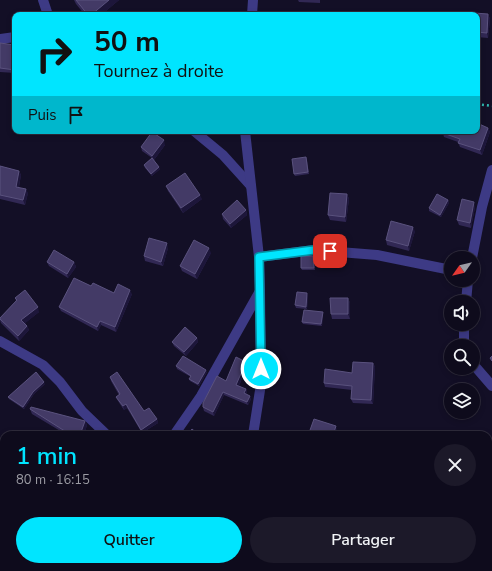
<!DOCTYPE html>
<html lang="fr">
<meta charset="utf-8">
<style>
:root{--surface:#0e0b1c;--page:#1c1929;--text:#f1f3f6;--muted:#9b9ba3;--line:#2e2b3b;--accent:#00e5ff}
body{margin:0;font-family:"Nunito Sans",sans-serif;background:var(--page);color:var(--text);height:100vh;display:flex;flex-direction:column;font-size:15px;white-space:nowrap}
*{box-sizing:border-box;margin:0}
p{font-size:13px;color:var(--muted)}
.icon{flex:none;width:22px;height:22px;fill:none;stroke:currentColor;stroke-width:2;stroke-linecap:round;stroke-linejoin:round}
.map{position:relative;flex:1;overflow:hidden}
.side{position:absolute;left:0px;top:431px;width:492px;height:140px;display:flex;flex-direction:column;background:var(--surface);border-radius:12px 12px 0 0;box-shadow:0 2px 6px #0003,0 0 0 1px var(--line)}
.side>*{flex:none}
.top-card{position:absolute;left:12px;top:12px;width:468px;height:122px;border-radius:8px;box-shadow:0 2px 6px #0003,0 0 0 1px var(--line);background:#00e5ff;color:#111;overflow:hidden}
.needle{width:26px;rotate:236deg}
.tools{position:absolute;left:444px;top:251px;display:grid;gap:8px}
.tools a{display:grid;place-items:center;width:36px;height:36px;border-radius:50%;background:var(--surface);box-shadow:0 2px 6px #0003,0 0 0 1px var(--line);font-size:20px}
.pin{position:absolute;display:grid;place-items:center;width:34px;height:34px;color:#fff;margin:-17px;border-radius:8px;box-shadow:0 2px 6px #0006}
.me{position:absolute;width:44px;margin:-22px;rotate:0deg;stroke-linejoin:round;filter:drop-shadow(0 0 3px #0008)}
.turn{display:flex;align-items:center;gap:14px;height:84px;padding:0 16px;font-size:18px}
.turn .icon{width:52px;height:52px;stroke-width:2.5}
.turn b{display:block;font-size:28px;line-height:34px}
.then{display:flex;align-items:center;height:38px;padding:0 16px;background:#0003;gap:8px;font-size:15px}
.round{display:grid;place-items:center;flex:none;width:42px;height:42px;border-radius:21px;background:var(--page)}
.head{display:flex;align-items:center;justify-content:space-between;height:68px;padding:0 16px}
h1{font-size:24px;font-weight:600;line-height:30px;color:var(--accent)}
.cta{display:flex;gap:8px;margin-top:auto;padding:8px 16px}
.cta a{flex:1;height:46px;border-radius:24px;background:var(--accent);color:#111;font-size:16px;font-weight:600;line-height:46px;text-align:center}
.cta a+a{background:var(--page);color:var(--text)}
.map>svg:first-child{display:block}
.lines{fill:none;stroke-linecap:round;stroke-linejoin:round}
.path{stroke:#2fb8b0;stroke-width:2.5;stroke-dasharray:2 3;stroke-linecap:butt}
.minor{stroke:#3d3a85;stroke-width:10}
.wall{fill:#312854}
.shaded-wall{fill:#1d163a}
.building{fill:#433a66;stroke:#5a527e}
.route-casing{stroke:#0095a6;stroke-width:10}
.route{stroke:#00e5ff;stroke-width:7}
</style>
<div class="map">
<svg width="492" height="571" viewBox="0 0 492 571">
<rect width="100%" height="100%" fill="#130f26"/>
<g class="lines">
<path class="path" d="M477,104L492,106"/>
<g class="minor">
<path d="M43,0L48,15"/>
<path d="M252,15L253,0"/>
<path d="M0,39L15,37"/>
<path d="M194,131L223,155L251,186"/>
<path d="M245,131L259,257L260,291L261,384L253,435"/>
<path d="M259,257L314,250L377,255L451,270"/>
<path d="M472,258L482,207L492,170"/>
<path d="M466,302L468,280"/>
<path d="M0,341L43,365L60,382L82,411L107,435"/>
<path d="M464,346V324"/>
<path d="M473,364L492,386"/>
<path d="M174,435L201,396L260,291"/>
<path d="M171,567L173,571"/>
<path d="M227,571L228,567"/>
</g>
</g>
<g class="wall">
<path d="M74,0H119L101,15H85L76,4Z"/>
<path d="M298,0H320V3L299,2Z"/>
<path d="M488,14L490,19L488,38L477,37V15Z"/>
<path d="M0,43L15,45V73L0,72Z"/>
<path d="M488,128L490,132L482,155L460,147L458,142L444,137L443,133Z"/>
<path d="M165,145L154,160L160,169L152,176L145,168L144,165L152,158L142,151L141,147Z"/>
<path d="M306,157L307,160L309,174L295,176L294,174Z"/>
<path d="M0,166L19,171L21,175L19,187L28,193L25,205L0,199Z"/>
<path d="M166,186L202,199L183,213L168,191Z"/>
<path d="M347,194L349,199L346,222L330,220L328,215Z"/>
<path d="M448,200L449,203L441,217L429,211V208Z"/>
<path d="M475,207L471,228L459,225L457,220Z"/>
<path d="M246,210L247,215L231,228L223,219L222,214Z"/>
<path d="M415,231L409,251L387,245L386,240Z"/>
<path d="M168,248L163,266L145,261L144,256Z"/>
<path d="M211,253L197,279L182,271L180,266Z"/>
<path d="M313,256L314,258L315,270H302L301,268Z"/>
<path d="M47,262H74L76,267L68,278L49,266Z"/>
<path d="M91,286L114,293L132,294L116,332L101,325L98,331L61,311L59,307Z"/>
<path d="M308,296L307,309L296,308L295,305Z"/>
<path d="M15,298L39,312L25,323L27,326L29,330L19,341L1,323L0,320V318L16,301Z"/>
<path d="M348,298L350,303V319H332L331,314Z"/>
<path d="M323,314L322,326L303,324L302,322Z"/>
<path d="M197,338L198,342L186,356L174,346L172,342Z"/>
<path d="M373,363L375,367L373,404L353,403L351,399L352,390L325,387L324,383L352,373Z"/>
<path d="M247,365L239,386L246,389L247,392L246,394L251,399L248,405L224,395L214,416L204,411L203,407L226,381Z"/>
<path d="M176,366L207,372L199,386L190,381L189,379L191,377L177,369Z"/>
<path d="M110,377L144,411L157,419L158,423L142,433L127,408L124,410L118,401L116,397L119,395L111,381Z"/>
<path d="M45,384L34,394L24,409L9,399L8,397Z"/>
<path d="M30,409L85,421L87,425L84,435H54L62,432L32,414Z"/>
<path d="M0,464L4,465V486L0,485Z"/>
<path d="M222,567L221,571H202L201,568Z"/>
</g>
<g class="shaded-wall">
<path d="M109,0H119L101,15H91Z"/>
<path d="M488,14L490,19L488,38L487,33Z"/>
<path d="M488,128L490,132L482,155L480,150Z"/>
<path d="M164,140L165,145L154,160L152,156Z"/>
<path d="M159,167L160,169L152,176L151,174Z"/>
<path d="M19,171L21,175L18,191L16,187Z"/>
<path d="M26,189L28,193L25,205L23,200Z"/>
<path d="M347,194L349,199L346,222L345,217Z"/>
<path d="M200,195L202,199L183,213L181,208Z"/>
<path d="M448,200L449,203L441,217L440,215Z"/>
<path d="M474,202L475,207L471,228L470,223Z"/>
<path d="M246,210L247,215L231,228L230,224Z"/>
<path d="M413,227L415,231L409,251L408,246Z"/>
<path d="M167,243L168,248L163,266L161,262Z"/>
<path d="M209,248L211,253L197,279L195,274Z"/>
<path d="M74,262L76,267L68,278L67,274Z"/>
<path d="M130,290L132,294L116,332L115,327Z"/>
<path d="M307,293L308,296L307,309L306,307Z"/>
<path d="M348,298L350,303V319L348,314Z"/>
<path d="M38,307L39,312L23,325L21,320Z"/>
<path d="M323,312V314L322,326L321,324Z"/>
<path d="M100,321L101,325L98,331L97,327Z"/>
<path d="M27,326L29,330L19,341L18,336Z"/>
<path d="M197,338L198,342L186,356L184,352Z"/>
<path d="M246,362L247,365L238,388L236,385Z"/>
<path d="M373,363L375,367L373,404L371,400Z"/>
<path d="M206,370L207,372L199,386L198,384Z"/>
<path d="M44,382L45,384L34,394L24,409L23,407L33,392Z"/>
<path d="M246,389L247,392L245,396L244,393Z"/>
<path d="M223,392L224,395L214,416L213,412Z"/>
<path d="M250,396L251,399L248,405L247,402Z"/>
<path d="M126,404L127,408L124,410L123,406Z"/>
<path d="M157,419L158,423L142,433L141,430Z"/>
<path d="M85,421L87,425L84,435H80Z"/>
<path d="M336,426L337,431L336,435H333Z"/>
<path d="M219,567H222L221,571H218Z"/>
<path d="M328,567H330V571H327Z"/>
</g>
<g class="building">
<path d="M76,0H109L91,15H88Z"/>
<path d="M474,13L488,14L487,33L477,32V15H474Z"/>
<path d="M0,43L15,45L14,58H15V70L0,68Z"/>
<path d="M477,123L488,128L480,150L458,143L460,139L443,133V131H477Z"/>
<path d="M152,132L164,140L152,156L141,147Z"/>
<path d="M306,157L308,172L294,174L292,159Z"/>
<path d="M152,158L159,167L151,174L144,165Z"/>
<path d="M0,166L19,171L16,187L26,189L23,200L0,195Z"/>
<path d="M185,173L200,195L181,208L166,186Z"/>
<path d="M330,193L347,194L345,217L328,215Z"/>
<path d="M437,194L448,200L440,215L429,208Z"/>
<path d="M462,199L474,202L470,223L457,220Z"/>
<path d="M237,200L246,210L230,224L222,214Z"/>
<path d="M391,221L413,227L408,246L386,240Z"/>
<path d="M149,238L167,243L161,262L144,256Z"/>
<path d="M194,240L209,248L195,274L180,266Z"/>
<path d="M54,250L74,262L67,274L47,262Z"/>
<path d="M301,256H313L314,268H301Z"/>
<path d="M74,278L91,286L93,283L114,293L118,284L130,290L115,327L100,321L97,327L59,307Z"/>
<path d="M25,290L38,307L21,320L27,326L18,336L0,319V318L17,300L15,298Z"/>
<path d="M297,292L307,293L306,307L295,305Z"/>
<path d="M330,298H348V314H331Z"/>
<path d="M304,310L323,312L321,324L302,322Z"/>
<path d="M185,327L197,338L184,352L172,342Z"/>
<path d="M183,356L206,370L198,384L189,379L191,376L176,366Z"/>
<path d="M492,356V361L490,358Z"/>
<path d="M236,357L246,362L236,385L246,389L244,393L250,396L247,402L223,392L213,412L203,407V403L217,376L226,381Z"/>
<path d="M353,362L373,363L371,400L351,399L352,386L324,383L325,369L352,373Z"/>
<path d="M36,372L44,382L33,392L23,407L8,397Z"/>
<path d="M117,372L144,411L149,408L157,419L141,430L126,404L123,406L116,397L120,394L110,377Z"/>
<path d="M31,407L85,421L80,435H54L55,431L71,435L30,409Z"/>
<path d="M314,419L336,426L333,435H314L309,433Z"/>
<path d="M192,429L199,435H187Z"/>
<path d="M0,464L4,465V483L0,481Z"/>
<path d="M492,491V497L489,493Z"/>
<path d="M31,567H57L65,571H31Z"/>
<path d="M151,567H155L158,571H146Z"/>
<path d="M202,567H219L218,571H210L201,568Z"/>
<path d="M316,567H328L327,571H314Z"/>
</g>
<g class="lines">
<defs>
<path id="route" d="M261,369L259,257L314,250L330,251"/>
</defs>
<use href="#route" class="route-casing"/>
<use href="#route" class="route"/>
</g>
</svg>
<div class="tools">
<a><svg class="needle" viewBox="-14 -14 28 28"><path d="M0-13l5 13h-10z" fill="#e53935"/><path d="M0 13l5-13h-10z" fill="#9b9ba3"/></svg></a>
<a><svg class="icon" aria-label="sound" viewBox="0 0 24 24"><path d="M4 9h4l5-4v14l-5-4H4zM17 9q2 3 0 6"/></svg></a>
<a><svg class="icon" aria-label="search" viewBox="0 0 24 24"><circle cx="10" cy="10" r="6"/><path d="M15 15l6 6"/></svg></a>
<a><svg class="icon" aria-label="layers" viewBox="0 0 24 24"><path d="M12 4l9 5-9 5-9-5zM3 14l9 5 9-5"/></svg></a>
</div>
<div class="pin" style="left:330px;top:251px;background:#d93025"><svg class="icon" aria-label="arrive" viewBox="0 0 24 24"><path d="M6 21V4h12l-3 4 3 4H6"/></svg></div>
<svg class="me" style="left:261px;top:369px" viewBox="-20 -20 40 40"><circle r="17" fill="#00e5ff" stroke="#fff" stroke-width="3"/><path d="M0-11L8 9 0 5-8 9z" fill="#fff"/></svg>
<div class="top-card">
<div class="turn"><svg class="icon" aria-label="right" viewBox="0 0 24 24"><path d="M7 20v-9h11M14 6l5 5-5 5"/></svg><div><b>50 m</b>Tournez à droite</div></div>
<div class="then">Puis<svg class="icon" aria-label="arrive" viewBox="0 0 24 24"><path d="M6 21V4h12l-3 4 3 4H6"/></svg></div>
</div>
<section class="side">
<div class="head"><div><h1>1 min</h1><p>80 m · 16:15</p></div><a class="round"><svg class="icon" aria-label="close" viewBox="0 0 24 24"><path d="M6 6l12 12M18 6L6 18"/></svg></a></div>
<div class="cta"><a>Quitter</a><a>Partager</a></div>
</section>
</div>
